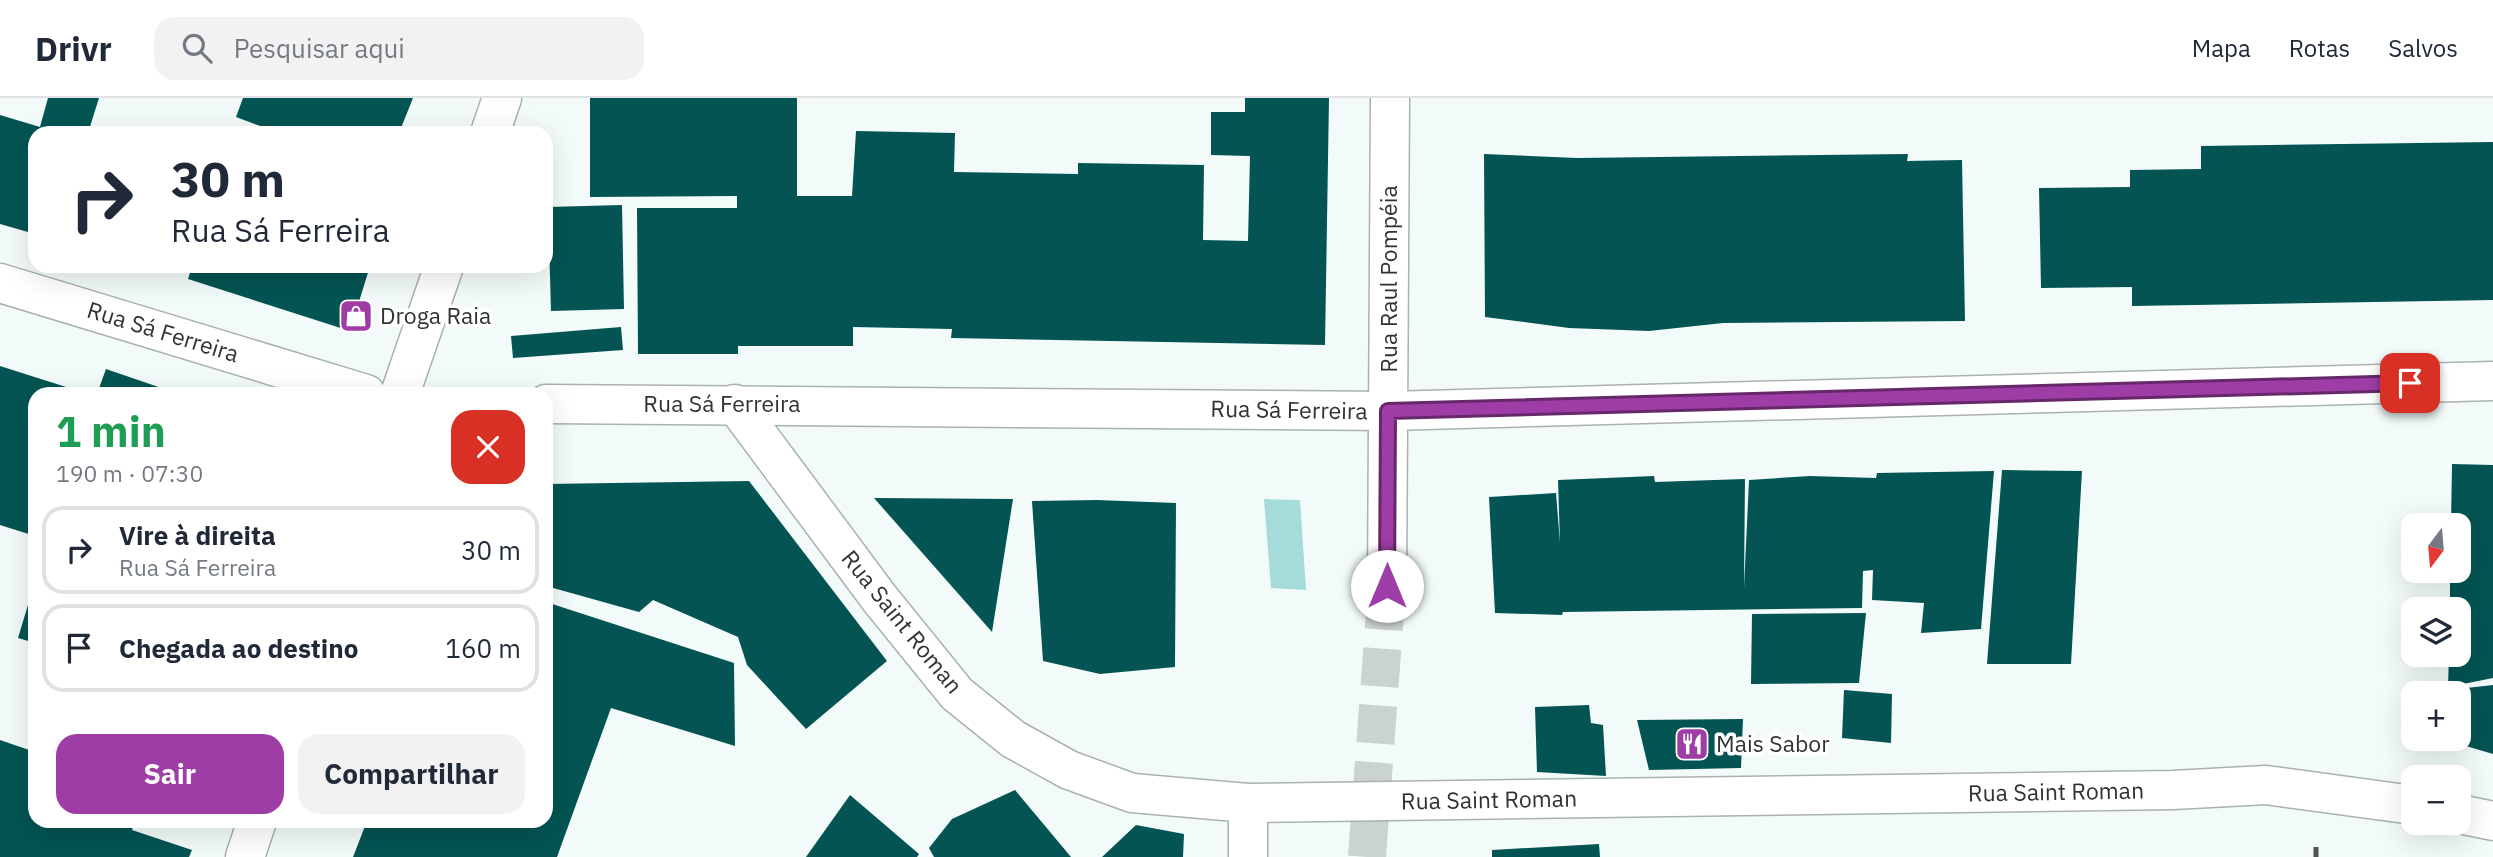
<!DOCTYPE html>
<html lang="pt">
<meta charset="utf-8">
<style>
:root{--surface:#fff;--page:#f2f2f3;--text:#1f2937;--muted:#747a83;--line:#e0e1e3;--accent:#9e3da5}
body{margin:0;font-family:"IBM Plex Sans",sans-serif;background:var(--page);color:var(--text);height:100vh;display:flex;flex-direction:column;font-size:26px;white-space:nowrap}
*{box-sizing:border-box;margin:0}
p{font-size:23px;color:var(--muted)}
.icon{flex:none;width:38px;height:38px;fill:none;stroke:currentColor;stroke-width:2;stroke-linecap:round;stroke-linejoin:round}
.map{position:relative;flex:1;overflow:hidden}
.details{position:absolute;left:28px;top:289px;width:525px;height:441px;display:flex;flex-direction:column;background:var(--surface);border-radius:21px;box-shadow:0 7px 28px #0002}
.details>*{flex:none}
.hud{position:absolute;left:28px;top:28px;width:525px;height:147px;border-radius:21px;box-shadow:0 7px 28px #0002;background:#fff;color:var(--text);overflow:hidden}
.needle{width:46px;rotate:196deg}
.buttons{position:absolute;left:2401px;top:415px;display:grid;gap:14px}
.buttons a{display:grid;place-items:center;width:70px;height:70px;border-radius:14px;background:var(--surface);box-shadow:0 7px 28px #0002;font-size:35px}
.pin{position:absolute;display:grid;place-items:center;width:60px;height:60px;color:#fff;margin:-30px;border-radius:14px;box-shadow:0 4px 10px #0006}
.me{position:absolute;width:77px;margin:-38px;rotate:0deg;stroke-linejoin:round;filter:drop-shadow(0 0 5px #0008)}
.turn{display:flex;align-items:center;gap:24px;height:147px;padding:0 28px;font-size:32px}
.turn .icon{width:91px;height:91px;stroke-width:2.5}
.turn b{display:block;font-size:49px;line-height:60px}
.round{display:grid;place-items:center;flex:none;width:74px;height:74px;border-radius:21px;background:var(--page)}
.summary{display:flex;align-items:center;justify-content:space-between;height:119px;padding:0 28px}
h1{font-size:42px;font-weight:700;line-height:52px;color:#1e9e55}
.cta{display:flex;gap:14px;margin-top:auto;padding:14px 28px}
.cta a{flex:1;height:80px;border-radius:21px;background:var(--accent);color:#fff;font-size:28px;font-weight:700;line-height:80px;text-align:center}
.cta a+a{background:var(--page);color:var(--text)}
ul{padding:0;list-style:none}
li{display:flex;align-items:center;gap:21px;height:88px;margin:0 14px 10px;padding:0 14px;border:4px solid var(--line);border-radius:21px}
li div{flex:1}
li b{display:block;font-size:26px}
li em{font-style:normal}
header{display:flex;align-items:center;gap:42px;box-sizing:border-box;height:98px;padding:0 35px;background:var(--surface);border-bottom:2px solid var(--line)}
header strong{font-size:33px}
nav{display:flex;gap:38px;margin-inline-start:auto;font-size:24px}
.search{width:490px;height:63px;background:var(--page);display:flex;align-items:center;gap:18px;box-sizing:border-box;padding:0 24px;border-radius:21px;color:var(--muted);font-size:26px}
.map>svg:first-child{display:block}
.green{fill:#a5dcd9}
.building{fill:#035452}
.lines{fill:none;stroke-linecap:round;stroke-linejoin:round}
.secondary-tunnel{stroke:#cbd3d2;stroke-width:38;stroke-dasharray:38 19;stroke-linecap:butt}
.minor-casing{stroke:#a9b1b1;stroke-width:41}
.secondary-casing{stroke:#a9b1b1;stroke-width:41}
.minor{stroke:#fff;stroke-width:38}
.secondary{stroke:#fff;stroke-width:38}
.rail{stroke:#515655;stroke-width:5;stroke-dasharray:14 7;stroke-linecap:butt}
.route-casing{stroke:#67286b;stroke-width:18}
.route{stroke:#9e3da5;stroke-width:12}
.labels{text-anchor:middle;stroke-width:7;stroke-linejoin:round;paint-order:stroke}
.street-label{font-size:23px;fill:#2f3332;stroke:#fff}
.poi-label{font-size:23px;fill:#2f3332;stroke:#fff;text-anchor:start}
</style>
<header>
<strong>Drivr</strong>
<div class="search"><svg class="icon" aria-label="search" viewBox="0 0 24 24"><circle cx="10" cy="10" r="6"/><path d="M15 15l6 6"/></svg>Pesquisar aqui</div>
<nav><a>Mapa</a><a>Rotas</a><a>Salvos</a></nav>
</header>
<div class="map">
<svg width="2493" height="759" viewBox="0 0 2493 759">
<rect width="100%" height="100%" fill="#f2fbfa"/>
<path class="green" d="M1264,401L1300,402L1306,492L1271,490Z"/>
<g class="building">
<path d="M48,0H99L88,35H35V136L0,126V17L40,29Z"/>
<path d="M243,0H413L399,35H279L236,19Z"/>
<path d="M590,0H797V98H852L856,33L955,35L954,74L1078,76V65L1204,67L1203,142L1248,143L1250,58L1211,57V14H1245V0H1329L1325,247L951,240L952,231L853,229V248H738V256H638L637,110H737V98L590,99Z"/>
<path d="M2493,44V202L2132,208V189L2041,190L2039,90L2130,89V72L2201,71V48Z"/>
<path d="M1484,56L1577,60L1908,56L1907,63L1962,62L1965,223L1723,225L1649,233L1569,230L1485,219Z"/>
<path d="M622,107L624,211L551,213L548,109Z"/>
<path d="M162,168H181L179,174Z"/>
<path d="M192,168H370L350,233L188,181Z"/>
<path d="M621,229L623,252L513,260L511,238Z"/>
<path d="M0,268L85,295L35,296V438L0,427Z"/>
<path d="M106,271L176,295V296H97Z"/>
<path d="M2452,366L2493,367V580L2448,589L2449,556H2459V511H2450V472H2459V427H2451Z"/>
<path d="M2002,372L2082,373L2071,566H1987Z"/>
<path d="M1994,373L1981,531L1921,535L1924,505L1872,502L1873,472L1863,473L1862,510L1563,514L1562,517L1495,515L1489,399L1556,395L1560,445L1558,382L1654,378L1655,384L1745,381L1744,490L1749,382L1810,378L1876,380L1877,375Z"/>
<path d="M749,383L887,563L806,631L747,567L738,539L653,502L639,514L546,488V386Z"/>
<path d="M874,400L1013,401L992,534Z"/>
<path d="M1096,402L1176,405L1175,569L1100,576L1043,563L1032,403Z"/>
<path d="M34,487H35V545L18,540Z"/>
<path d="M546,504L734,565L735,648L611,610L557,759H353L367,723L390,730L392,723H546Z"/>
<path d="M1866,515L1859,585L1751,586L1752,516Z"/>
<path d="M2493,587V656L2466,648L2458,591Z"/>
<path d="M1844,592L1892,596L1891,645L1842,640Z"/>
<path d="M1589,607L1591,625L1603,627L1606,678L1537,674L1535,609Z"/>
<path d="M1743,621L1741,670L1649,672L1637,622Z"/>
<path d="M0,642L35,654V723H135L132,732L192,752L189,759H0Z"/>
<path d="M1015,692L1071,759H934L929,750L952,721Z"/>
<path d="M850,697L919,756L917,759H806Z"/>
<path d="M1136,727L1184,736L1183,759H1102Z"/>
<path d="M1599,746L1600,759H1492V752Z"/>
</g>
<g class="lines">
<path class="secondary-tunnel" d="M1367,759L1387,487"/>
<defs>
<g id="minor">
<path d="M0,185L366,296"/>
<path d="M546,306L1388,313L2493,283"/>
<path d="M735,306L880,501L957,596L1013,641L1069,672L1132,695L1248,705L2173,692L2266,687L2413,707"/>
<path d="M1248,705V759"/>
<path d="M2459,716L2493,723"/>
</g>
<g id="secondary">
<path d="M490,35L502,0"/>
<path d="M400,296L444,168"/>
<path d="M1387,487L1390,0"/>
<path d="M245,759L257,723"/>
</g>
</defs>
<use href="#minor" class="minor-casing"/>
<use href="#secondary" class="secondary-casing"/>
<use href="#minor" class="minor"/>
<use href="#secondary" class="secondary"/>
<path class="rail" d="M2316,759V749"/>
</g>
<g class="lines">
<defs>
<path id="route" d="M1387,488L1388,313L2410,285"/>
</defs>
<use href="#route" class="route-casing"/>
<use href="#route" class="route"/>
</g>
<defs>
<symbol id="shop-square" viewBox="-11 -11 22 22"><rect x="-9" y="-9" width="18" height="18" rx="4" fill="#9e3da5" stroke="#fff"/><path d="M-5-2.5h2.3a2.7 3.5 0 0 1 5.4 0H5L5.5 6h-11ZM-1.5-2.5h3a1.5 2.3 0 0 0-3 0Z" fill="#fff"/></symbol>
<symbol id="restaurant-square" viewBox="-11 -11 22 22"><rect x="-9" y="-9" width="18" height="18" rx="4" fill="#9e3da5" stroke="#fff"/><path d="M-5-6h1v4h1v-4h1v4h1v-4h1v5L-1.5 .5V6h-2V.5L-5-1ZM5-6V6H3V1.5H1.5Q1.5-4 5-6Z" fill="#fff"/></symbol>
</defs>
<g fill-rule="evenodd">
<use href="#shop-square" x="337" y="199" width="38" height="38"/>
<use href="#restaurant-square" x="1673" y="627" width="38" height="38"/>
</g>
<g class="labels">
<g class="street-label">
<text transform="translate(1389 181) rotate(-90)" y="8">Rua Raul Pompéia</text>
<text transform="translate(163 234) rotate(17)" y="8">Rua Sá Ferreira</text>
<text x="722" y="314">Rua Sá Ferreira</text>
<text transform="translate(1289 312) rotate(1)" y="8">Rua Sá Ferreira</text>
<text transform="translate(902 524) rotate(51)" y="8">Rua Saint Roman</text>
<text transform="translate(2056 694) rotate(-1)" y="8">Rua Saint Roman</text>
<text transform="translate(1489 702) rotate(-1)" y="8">Rua Saint Roman</text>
</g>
<g class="poi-label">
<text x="380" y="226">Droga Raia</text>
<text x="1716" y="654">Mais Sabor</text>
</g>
</g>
</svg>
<div class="buttons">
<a><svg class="needle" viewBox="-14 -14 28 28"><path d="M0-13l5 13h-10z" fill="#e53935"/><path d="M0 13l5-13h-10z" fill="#747a83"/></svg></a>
<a><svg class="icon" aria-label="layers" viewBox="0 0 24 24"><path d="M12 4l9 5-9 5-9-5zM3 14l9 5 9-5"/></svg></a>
<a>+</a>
<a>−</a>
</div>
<div class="pin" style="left:2410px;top:285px;background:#d93025"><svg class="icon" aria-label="arrive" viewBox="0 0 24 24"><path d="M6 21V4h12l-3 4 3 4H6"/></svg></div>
<svg class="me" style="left:1387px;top:488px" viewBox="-20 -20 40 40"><circle r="19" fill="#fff"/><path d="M0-13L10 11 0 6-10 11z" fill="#9e3da5"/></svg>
<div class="hud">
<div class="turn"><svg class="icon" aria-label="right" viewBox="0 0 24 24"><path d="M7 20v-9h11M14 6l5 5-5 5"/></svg><div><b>30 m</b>Rua Sá Ferreira</div></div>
</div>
<section class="details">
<div class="summary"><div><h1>1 min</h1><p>190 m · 07:30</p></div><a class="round" style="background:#d93025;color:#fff"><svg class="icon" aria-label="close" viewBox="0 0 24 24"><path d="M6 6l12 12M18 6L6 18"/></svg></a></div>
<ul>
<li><svg class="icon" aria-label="right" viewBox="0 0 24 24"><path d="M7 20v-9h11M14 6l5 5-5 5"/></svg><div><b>Vire à direita</b><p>Rua Sá Ferreira</p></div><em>30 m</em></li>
<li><svg class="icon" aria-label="arrive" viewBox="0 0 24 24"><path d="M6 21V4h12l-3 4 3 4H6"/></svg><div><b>Chegada ao destino</b></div><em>160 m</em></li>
</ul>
<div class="cta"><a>Sair</a><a>Compartilhar</a></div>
</section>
</div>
